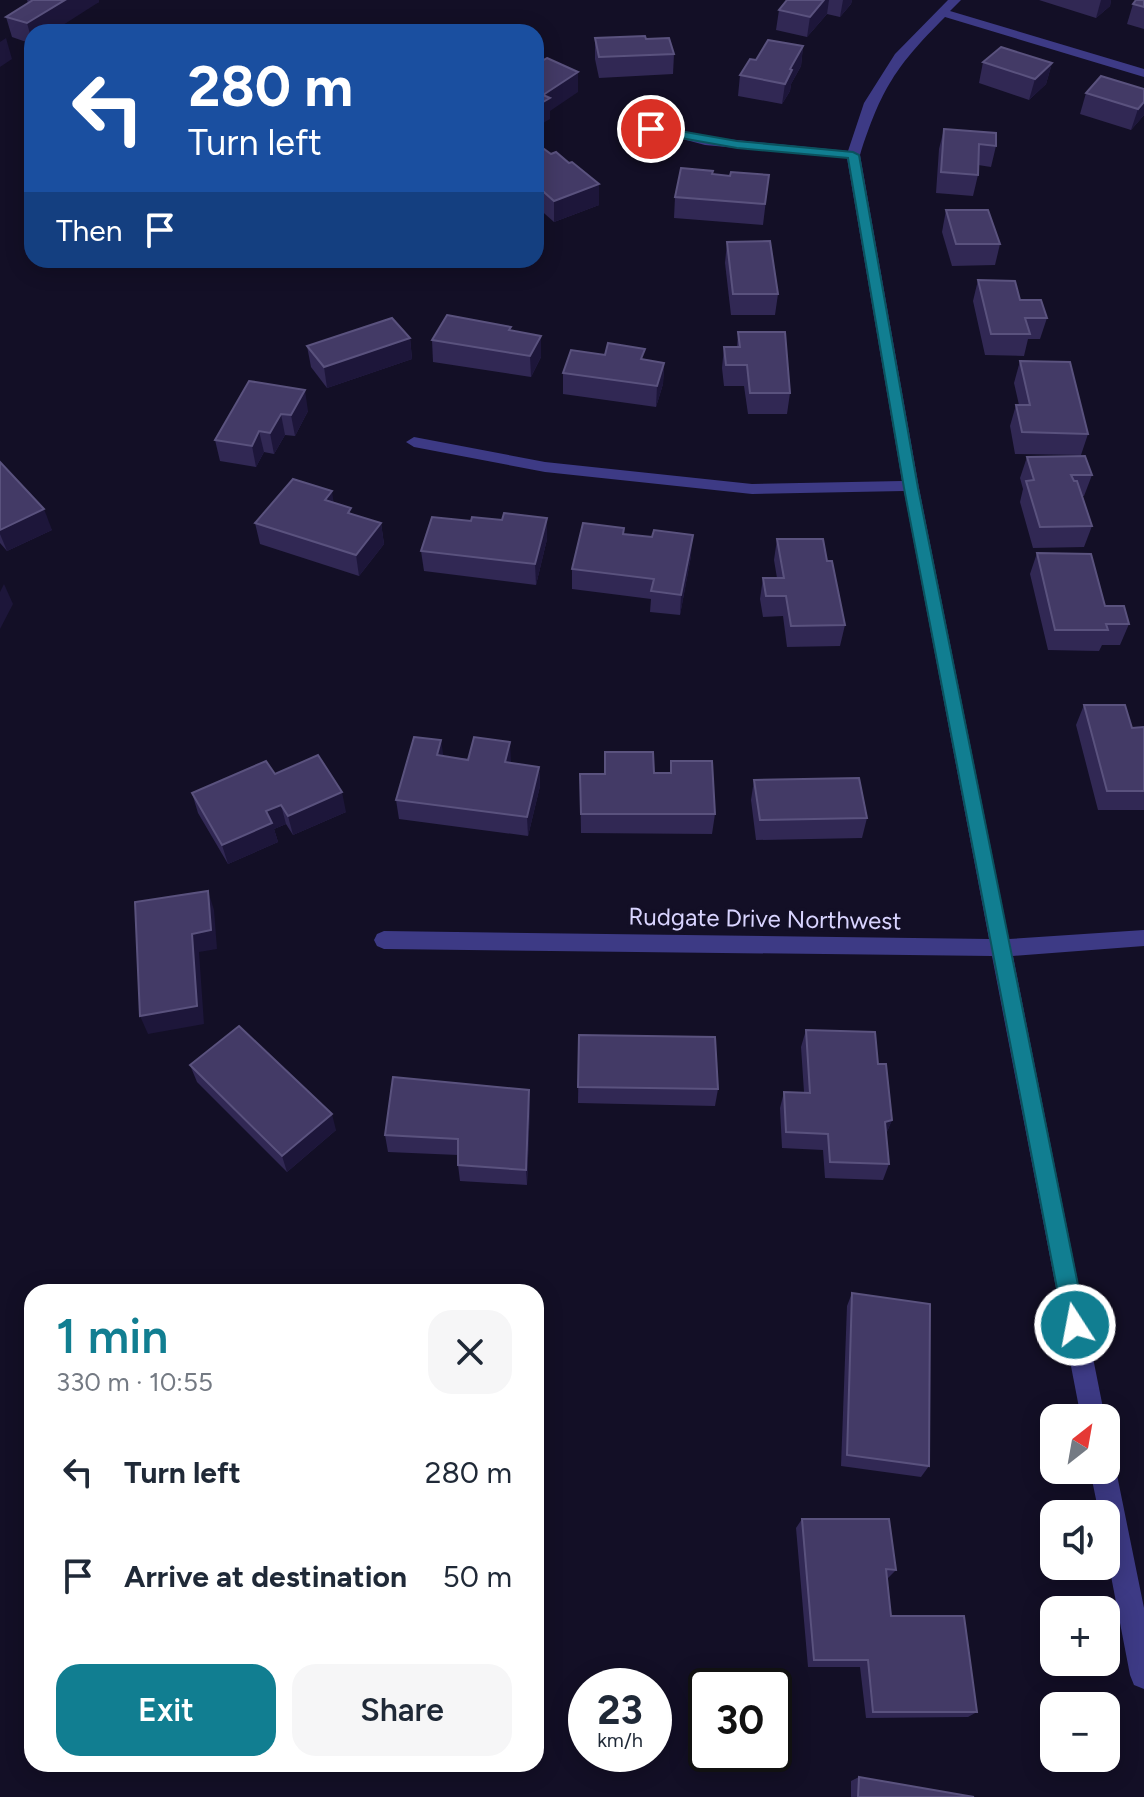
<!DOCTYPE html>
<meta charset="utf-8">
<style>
:root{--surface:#fff;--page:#f6f6f7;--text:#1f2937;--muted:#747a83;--accent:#117e91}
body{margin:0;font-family:Figtree,sans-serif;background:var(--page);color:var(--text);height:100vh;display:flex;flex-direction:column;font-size:30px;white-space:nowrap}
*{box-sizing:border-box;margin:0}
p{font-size:26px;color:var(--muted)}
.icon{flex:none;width:44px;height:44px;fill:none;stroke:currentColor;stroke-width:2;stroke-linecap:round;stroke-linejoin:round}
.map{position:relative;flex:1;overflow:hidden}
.side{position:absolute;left:24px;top:1284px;width:520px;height:488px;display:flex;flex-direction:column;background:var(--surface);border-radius:24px;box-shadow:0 4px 20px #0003}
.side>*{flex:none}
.hud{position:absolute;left:24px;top:24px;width:520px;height:244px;border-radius:24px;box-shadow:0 4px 20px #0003;background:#1a4fa0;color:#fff;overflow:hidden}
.needle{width:52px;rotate:31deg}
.tools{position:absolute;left:1040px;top:1404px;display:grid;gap:16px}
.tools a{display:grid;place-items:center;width:80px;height:80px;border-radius:16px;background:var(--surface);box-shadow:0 4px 20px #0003;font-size:40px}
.speed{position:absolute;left:568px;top:1668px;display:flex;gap:16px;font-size:40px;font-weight:700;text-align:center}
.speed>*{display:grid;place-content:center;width:104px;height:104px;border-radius:50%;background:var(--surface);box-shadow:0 4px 20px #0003;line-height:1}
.speed small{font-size:20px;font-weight:400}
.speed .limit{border:4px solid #111;border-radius:12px;background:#fff;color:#111}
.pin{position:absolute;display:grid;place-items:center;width:68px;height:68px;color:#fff;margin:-34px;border:4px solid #fff;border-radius:50%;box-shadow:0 2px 8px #0007}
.me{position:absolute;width:88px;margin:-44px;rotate:349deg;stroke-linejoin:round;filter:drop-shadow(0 0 6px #0008)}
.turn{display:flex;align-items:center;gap:28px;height:168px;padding:0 32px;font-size:36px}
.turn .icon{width:104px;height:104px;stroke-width:2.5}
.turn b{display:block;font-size:56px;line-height:68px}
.then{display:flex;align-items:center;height:76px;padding:0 32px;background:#0003;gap:16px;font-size:30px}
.round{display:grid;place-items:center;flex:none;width:84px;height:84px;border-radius:24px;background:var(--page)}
.overview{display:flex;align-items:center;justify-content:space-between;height:136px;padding:0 32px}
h1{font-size:48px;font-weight:600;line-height:60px;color:var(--accent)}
.cta{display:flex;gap:16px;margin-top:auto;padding:16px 32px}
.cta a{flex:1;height:92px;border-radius:24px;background:var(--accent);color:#fff;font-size:32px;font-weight:600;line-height:92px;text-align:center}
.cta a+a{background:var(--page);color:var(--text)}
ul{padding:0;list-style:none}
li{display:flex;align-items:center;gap:24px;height:104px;padding:0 32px}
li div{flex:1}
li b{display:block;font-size:30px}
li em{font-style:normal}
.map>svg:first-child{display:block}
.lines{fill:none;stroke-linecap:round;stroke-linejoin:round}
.street{fill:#3d3a85;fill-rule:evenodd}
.wall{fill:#312854}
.shaded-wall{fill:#1d163a}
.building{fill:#433a66;stroke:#5a527e;stroke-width:2}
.route{fill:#117e91;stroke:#0b525e;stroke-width:2}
.labels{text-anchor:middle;stroke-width:7;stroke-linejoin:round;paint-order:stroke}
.street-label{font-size:24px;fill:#d9d4ff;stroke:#130f26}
</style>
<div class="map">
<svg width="1144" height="1797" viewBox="0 0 1144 1797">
<rect width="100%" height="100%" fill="#130f26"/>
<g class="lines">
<g class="street">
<path d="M948,0H961L950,11L1144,69V77L945,17C896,66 881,89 860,155L919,488L1009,939L1144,930V946L1013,956L1105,1418H1081L992,956L384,949L377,946L374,940L377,934L384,931L989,939L904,491L752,494L545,472L414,447L406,442L414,437L545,462L752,484L902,481L847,158L705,145L645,129L651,125L705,137L848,151L864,103L895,54Z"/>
<path d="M1106,1459L1112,1461L1116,1470L1144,1608V1689L1134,1685L1130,1675L1106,1550V1514H1099L1090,1470H1106Z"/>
</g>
</g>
<g class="wall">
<path d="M27,0H99V2L32,32V44L12,37L6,17L28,3Z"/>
<path d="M787,0H852L851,4L840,17L827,14L807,37L776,30L779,10Z"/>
<path d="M1039,0H1111L1110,6L1096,18Z"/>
<path d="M1144,0V29L1127,24L1133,4Z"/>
<path d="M595,38L646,39L674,54L673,74L599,78L595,59Z"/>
<path d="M803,46L801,66L791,84L790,91L782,104L738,96L740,75L756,60Z"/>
<path d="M983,62L1052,63L1046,84L1029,100L979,83Z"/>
<path d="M1144,89V115L1131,130L1080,114L1086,93Z"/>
<path d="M944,129L996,146L991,167L978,165V175L973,196L936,193L939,149Z"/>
<path d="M536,143L551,154L569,163L599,184V205L554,222L536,206Z"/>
<path d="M712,174L730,176L769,175L763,225L674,218L675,197Z"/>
<path d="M946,210L1000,244L995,265L952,266L942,232Z"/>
<path d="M727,242L778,294L775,315H731L725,263Z"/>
<path d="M978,280L1020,300L1047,318L1040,339H1028L1024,356L985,355L973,301Z"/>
<path d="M511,330L541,357L531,377L433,362L432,340Z"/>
<path d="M738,332L790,393L787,414H748L744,386H724L722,368L724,347H737Z"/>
<path d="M410,338L412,359L327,388L311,367L307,346Z"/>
<path d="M644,360L664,363L663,384L656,407L563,394V373Z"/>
<path d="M1020,361L1088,434L1081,455L1015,454L1010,426L1016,405H1019L1014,383Z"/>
<path d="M249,381L308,411L295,436L285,435L274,454L264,452L256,467L220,461L215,440Z"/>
<path d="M1027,457L1092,475L1084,496H1082L1092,526L1084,547L1033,548L1020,502L1023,489L1020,478Z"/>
<path d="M0,462L52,530L7,551L0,543Z"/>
<path d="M334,502L352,514L381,523L384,544L359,576L260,544L255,523Z"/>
<path d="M547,518V539L536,585L424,571L421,551L471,521Z"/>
<path d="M624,534L691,556L680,615L650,612L651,599L572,589V569Z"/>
<path d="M777,539L827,561L845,625L840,646L787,647L783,616L763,617L760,599L763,578H777L774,560Z"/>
<path d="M1037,553L1129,624L1120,645H1102L1099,651L1048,650L1030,574Z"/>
<path d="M1084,705L1132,728L1144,727V810H1098L1076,725Z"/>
<path d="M605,752L654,773H670L671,761L715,814L712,834L581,833L580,774H604Z"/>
<path d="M443,756L539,767L540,786L528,836L399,819L396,800Z"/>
<path d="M275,774L346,812L293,835L286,824L274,829L278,842L228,864L198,813L192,793Z"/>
<path d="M754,780L867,818L862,838L756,840L751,800Z"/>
<path d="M806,1030L878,1064L892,1120L886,1134L889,1164L883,1180L825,1178L823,1150L782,1148L780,1108L784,1092H804L801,1047Z"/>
<path d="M579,1035L718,1089L715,1106L578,1103Z"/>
<path d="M190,1065L336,1130L287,1172L197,1082Z"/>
<path d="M530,1106L527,1185L460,1181L458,1165V1155L388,1152L385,1135Z"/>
<path d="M852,1293L929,1466L921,1477L841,1466L847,1306Z"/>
<path d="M802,1519L896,1570L887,1579L891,1616L977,1712L968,1717L866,1718L860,1667H808L796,1528Z"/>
<path d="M859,1777L974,1797H851V1781Z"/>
</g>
<g class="shaded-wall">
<path d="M65,0H99V2L52,32H32V41L27,23Z"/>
<path d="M824,0H829L827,14L807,37L810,17Z"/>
<path d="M843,0H852L851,4L840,17Z"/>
<path d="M1101,0H1111L1110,6L1096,18Z"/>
<path d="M6,38L12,59L0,67V42Z"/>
<path d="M803,46L801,66L791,84L790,91L782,104L785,84L790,69Z"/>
<path d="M1052,63L1046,84L1029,100L1035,79Z"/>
<path d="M578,72V92L550,111V119L536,127V106L543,95Z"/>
<path d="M1144,102V115L1131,130L1138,109Z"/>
<path d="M599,184V205L554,222V201Z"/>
<path d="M541,336V357L531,377L530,356Z"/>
<path d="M410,338L412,359L327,388L324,367Z"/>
<path d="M664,363L663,384L656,407L657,386Z"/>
<path d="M305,390L308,411L295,436L291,415Z"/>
<path d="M281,414L285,435L274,454L270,433Z"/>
<path d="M259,431L264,452L256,467L252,446Z"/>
<path d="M332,491L335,512L325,500Z"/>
<path d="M44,509L52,530L7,551L0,534V530Z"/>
<path d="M547,518V539L536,585L535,564Z"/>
<path d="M381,523L384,544L359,576L356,555Z"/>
<path d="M693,535L691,556L680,615L681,595Z"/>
<path d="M4,584L13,604L0,629V592Z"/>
<path d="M441,740L444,760L437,755Z"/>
<path d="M510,742L511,762L506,782L505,762Z"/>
<path d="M539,767L540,786L528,836L527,817Z"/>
<path d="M342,792L346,812L293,835L288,816Z"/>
<path d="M281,805L286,824L274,829L278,842L228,864L222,845L266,811Z"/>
<path d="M208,891L214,910L217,949L199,952L204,1024L148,1034L140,1016L192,934Z"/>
<path d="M529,1090L530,1106L527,1185L526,1170Z"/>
<path d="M332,1114L336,1130L287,1172L282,1156Z"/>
<path d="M892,1120L885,1136V1122Z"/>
</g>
<g class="building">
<path d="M33,0H65L27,23L6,17Z"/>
<path d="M787,0H824L810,17L779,10Z"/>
<path d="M1136,0H1144V7L1133,4Z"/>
<path d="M645,36L646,39L669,38L674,54L599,57L595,38Z"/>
<path d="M768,40L803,46L790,69L792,70L785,84L740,75L750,59L756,60Z"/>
<path d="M1001,47L1052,63L1035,79L983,62Z"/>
<path d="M547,58L578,72L543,95L550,98L536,106V64Z"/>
<path d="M1101,76L1144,89V102L1138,109L1086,93Z"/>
<path d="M944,129L996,133V146L979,144L978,175L941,172Z"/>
<path d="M536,143L551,154L556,152L569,163L572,162L599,184L554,201L536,185Z"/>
<path d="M681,168L713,171L712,174L730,176L731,172L769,175L765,204L675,197Z"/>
<path d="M946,210H988L1000,244H956Z"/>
<path d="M770,241L778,294H733L727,242Z"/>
<path d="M978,280L1015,281L1020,300H1041L1047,318H1025L1030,334H991Z"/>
<path d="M447,315L511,327L509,330L541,336L530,356L432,340Z"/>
<path d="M392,318L410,338L324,367L307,346Z"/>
<path d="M738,332H785L790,393H750L747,365H726L724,347H740Z"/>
<path d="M608,343L645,349L641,359L664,363L657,386L563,373L571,350L605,355Z"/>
<path d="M1020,361L1070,362L1088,434L1022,432L1016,405H1030Z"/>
<path d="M249,381L305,390L291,415L281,414L270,433L259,431L252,446L215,440Z"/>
<path d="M1085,456L1092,475H1071L1074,481H1077L1092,526L1040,527L1026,481L1034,480L1027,457Z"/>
<path d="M0,462L44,509L0,530Z"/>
<path d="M293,479L332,491L325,500L351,508L348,513L381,523L356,555L255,523Z"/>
<path d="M504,513L547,518L535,564L421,551L432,517L471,521L472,517L502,520Z"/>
<path d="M583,523L624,528L623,534L652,537L654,530L693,535L681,595L651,591L654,579L572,569Z"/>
<path d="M777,539H823L827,561H832L845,625L791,626L786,596H766L763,578H784Z"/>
<path d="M1037,553L1091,554L1105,606H1124L1129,624H1106L1108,630H1055Z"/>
<path d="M1084,705H1125L1132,728L1144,727V791H1107Z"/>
<path d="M414,737L441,740L437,755L468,760L474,737L510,742L505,762L539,767L527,817L396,800Z"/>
<path d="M605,752H653L654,773H671V761H712L715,814H581L580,774H605Z"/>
<path d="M318,755L342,792L288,816L281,805L266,811L272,823L222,845L192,793L266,761L275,774Z"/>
<path d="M859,778L867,818L760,820L754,780Z"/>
<path d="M208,891L211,930L192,934L197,1006L140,1016L135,902Z"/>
<path d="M239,1026L332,1114L282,1156L190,1065Z"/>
<path d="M806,1030L875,1032L878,1064H886L892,1120L885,1122L889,1164L830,1162L828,1134L786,1132L784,1092L810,1093Z"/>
<path d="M579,1035L715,1037L718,1089L578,1087Z"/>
<path d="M393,1077L529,1090L526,1170L458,1165V1139L385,1135Z"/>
<path d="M852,1293L930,1304L929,1466L847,1455Z"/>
<path d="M802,1519H889L896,1570L886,1569L891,1616H964L977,1712H873L868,1660H814Z"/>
<path d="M859,1777L974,1797H858Z"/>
</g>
<path class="route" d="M651,126L737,141L853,152L859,155L918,488L1086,1325L1083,1332L1075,1336L1067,1332L1064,1325L904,488L848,158L737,148L647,132L645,129Z"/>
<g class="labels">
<g class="street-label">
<text transform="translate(765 919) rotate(1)" y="8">Rudgate Drive Northwest</text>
</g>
</g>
</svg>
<div class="tools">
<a><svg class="needle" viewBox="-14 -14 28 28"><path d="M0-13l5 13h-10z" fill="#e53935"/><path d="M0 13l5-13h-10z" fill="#747a83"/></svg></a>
<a><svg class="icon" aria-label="sound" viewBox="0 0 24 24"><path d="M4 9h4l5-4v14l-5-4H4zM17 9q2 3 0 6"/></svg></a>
<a>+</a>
<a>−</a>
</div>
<div class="speed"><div>23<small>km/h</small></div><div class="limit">30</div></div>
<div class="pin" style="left:651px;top:129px;background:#d93025"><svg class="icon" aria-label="arrive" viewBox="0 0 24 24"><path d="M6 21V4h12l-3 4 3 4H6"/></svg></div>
<svg class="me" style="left:1075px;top:1325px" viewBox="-20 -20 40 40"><circle r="17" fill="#117e91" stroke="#fff" stroke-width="3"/><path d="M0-11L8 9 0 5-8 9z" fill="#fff"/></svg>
<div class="hud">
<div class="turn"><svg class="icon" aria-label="left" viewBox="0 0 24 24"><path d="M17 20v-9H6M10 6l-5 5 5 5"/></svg><div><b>280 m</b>Turn left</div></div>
<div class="then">Then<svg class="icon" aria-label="arrive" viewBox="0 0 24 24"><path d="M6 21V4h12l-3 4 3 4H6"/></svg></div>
</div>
<section class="side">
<div class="overview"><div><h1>1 min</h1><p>330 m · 10:55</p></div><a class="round"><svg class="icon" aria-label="close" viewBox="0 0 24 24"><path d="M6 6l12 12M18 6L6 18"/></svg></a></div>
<ul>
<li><svg class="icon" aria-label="left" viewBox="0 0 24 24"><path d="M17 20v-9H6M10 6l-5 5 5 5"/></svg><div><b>Turn left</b></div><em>280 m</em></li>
<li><svg class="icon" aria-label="arrive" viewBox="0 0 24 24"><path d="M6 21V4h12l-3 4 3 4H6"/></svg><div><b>Arrive at destination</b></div><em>50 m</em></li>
</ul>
<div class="cta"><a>Exit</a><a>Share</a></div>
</section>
</div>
